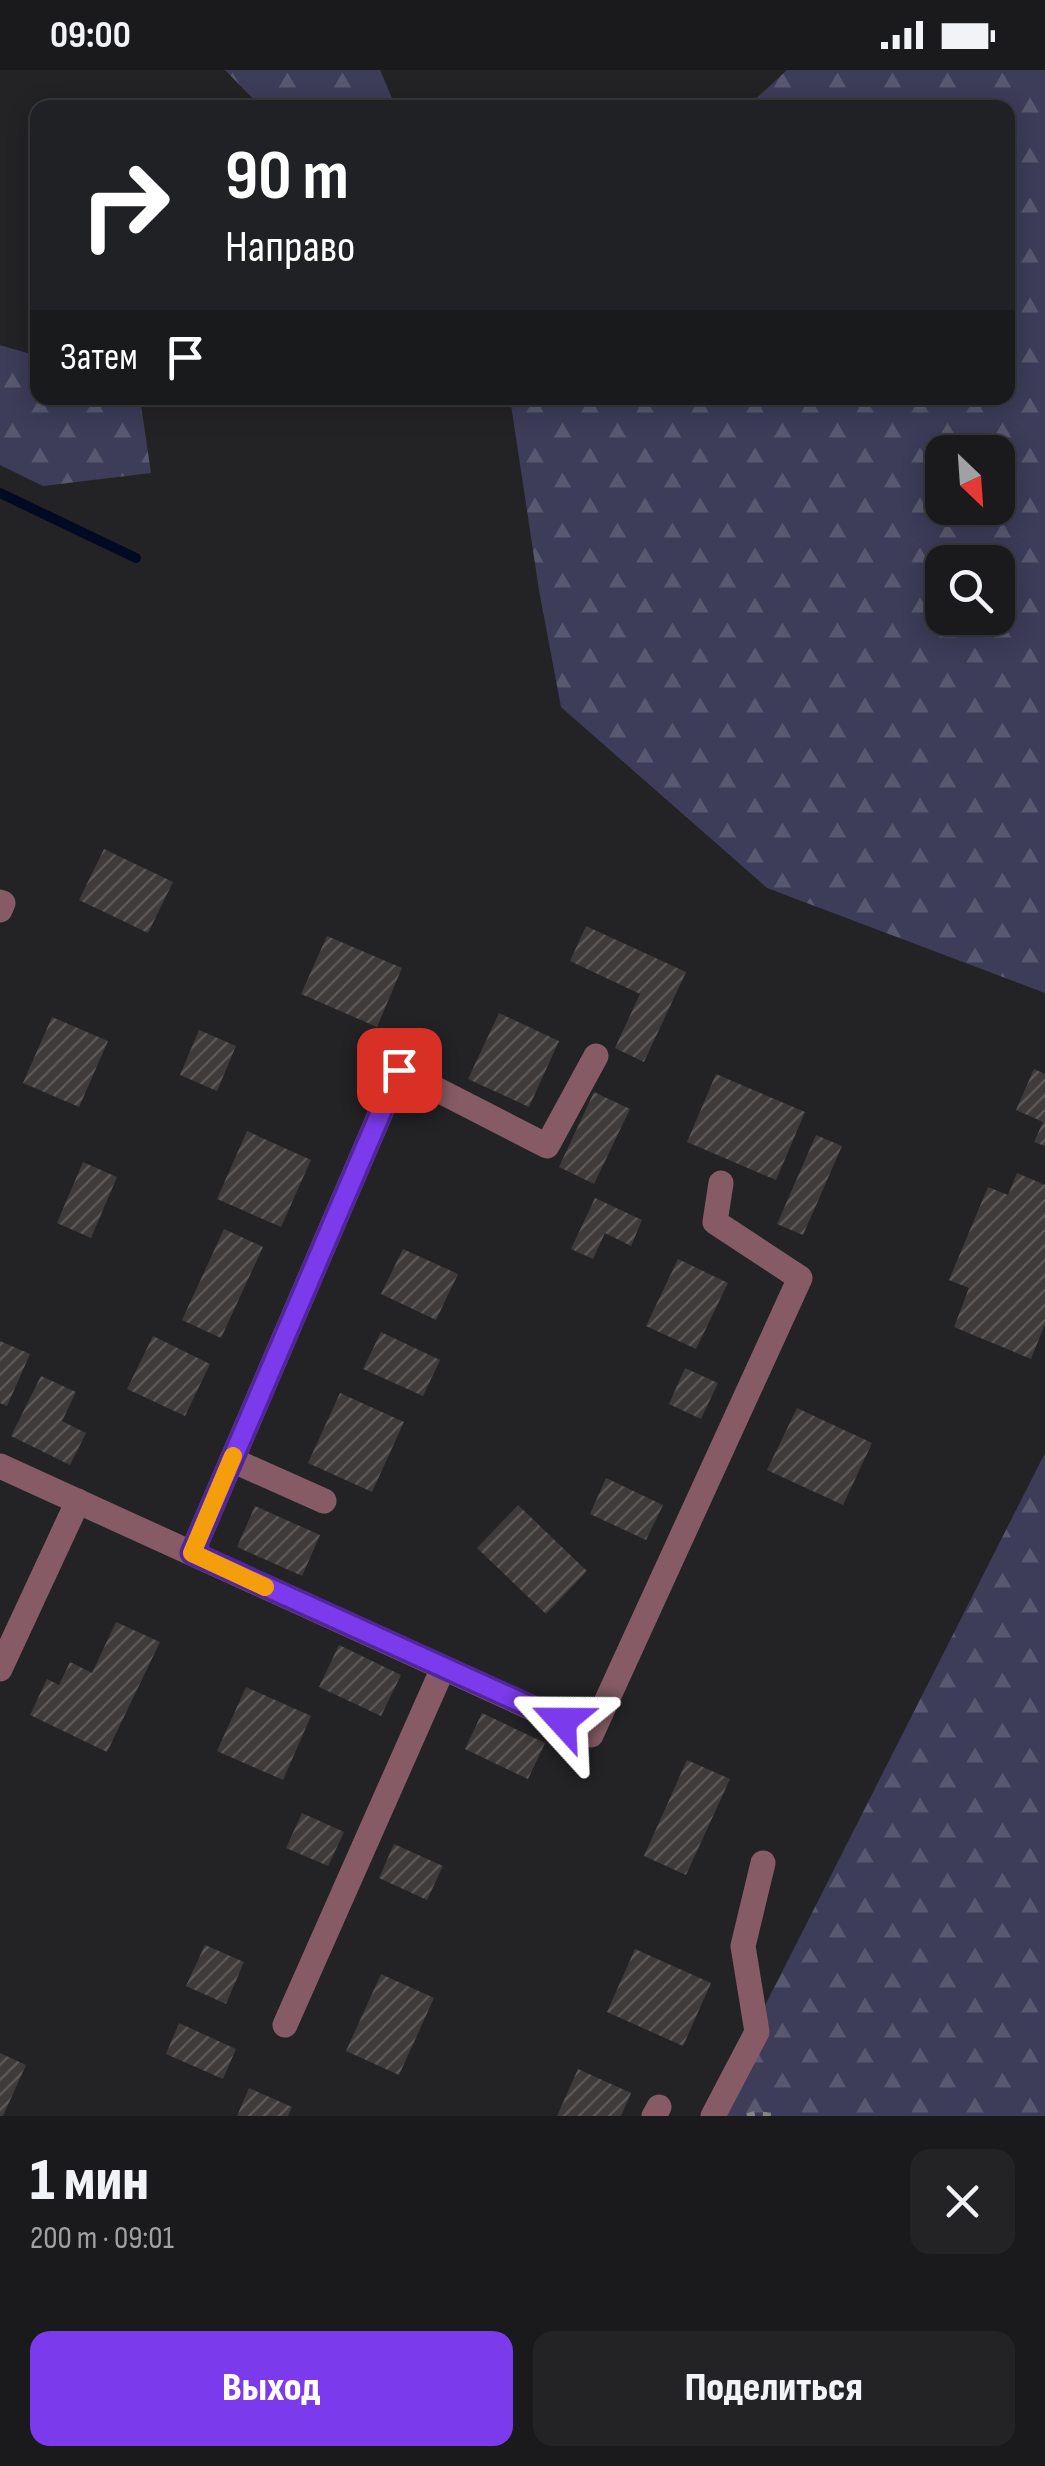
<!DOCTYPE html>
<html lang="ru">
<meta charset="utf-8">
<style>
:root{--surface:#1a1a1c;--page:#232325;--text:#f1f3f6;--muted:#9fa1a3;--line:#38383b;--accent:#7c3aed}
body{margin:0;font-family:"Sofia Sans Condensed",sans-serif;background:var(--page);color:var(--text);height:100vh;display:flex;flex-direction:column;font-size:38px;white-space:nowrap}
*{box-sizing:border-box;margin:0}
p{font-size:32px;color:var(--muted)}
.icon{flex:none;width:55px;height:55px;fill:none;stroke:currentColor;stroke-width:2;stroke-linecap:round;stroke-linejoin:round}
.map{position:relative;height:2046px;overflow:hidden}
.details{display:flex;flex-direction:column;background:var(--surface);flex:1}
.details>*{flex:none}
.top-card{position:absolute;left:30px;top:30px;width:985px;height:305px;border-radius:20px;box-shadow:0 5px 25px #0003,0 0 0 2px var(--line);background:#202124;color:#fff;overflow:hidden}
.needle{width:65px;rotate:155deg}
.tools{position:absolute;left:925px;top:365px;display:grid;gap:20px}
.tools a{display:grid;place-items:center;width:90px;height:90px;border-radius:20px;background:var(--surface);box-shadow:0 5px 25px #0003,0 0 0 2px var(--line);font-size:50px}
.pin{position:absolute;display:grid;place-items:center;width:85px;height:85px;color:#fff;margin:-42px;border-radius:20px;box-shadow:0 5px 15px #0006}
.me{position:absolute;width:110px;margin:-55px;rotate:294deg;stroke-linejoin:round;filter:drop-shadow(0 0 8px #0008)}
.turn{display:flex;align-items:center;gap:35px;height:210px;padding:0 30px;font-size:45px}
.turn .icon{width:130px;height:130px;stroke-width:2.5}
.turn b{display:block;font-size:70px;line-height:85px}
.then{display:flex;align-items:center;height:95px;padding:0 30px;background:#0003;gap:20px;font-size:38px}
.round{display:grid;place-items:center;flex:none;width:105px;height:105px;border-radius:20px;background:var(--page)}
.headline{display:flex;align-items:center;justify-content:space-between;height:170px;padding:0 30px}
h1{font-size:60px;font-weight:800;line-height:75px}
.primary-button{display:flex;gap:20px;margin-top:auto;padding:20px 30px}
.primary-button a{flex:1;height:115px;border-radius:20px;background:var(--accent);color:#fff;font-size:40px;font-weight:800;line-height:115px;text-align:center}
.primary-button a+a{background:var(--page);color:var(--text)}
.status{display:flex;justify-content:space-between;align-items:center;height:70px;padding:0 50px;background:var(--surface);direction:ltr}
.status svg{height:28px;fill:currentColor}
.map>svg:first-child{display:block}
.forest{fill:url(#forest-firs);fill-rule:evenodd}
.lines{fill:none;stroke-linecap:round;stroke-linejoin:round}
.stream{stroke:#000a22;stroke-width:10}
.building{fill:url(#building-hatch)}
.path{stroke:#858587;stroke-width:6;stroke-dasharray:8 8;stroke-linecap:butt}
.minor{stroke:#875b65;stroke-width:25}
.route-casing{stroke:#51269a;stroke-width:25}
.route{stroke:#7c3aed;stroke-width:18}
.slow{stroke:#f59e0b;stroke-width:18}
</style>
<div class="status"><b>09:00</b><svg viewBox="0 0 49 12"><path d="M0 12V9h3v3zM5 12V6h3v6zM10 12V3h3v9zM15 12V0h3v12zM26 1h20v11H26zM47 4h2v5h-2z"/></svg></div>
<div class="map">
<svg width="1045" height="2046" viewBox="0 0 1045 2046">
<defs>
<pattern id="forest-firs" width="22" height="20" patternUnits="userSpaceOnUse" patternTransform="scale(2.5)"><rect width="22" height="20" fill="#3d3c59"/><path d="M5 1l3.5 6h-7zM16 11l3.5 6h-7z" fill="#585870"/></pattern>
<pattern id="building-hatch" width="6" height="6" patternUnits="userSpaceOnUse" patternTransform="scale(2.5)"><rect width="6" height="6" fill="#3f3b3b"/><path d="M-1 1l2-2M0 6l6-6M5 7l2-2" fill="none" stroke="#5a5757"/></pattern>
</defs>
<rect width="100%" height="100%" fill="#232326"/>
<g class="forest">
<path d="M225,0H380L394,33L393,37H261Z"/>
<path d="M787,0H1045V923L767,818L561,637L539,520L510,328H1008V38L747,37ZM998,382V438H942V382ZM998,492V548H942V492Z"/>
<path d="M0,275L37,286L38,328H140L151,403L43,416L0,395Z"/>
<path d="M1045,1383V2046H709Z"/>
</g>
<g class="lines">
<path class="stream" d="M0,423L136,488"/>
</g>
<g class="building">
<path d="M104,779L173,812L148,863L79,830Z"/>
<path d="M586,856L686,902L644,992L615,978L640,924L570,891Z"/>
<path d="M327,866L402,898L377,957L301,924Z"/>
<path d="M499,943L559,971L529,1037L468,1009Z"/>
<path d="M52,947L108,971L79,1037L23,1013Z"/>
<path d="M199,960L236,976L217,1021L180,1005Z"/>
<path d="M1034,999L1045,1004V1076L1034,1072L1043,1052L1016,1040Z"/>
<path d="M716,1004L805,1042L776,1110L687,1072Z"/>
<path d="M594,1022L630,1039L594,1114L559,1097Z"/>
<path d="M247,1061L311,1090L281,1157L217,1129Z"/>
<path d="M816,1065L842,1076L803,1165L777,1154Z"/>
<path d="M83,1092L117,1107L91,1168L57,1153Z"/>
<path d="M1017,1103L1045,1115V1254L1031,1289L954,1257L969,1218L949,1210L988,1117L1008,1125Z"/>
<path d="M595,1128L642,1150L631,1176L605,1163L593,1189L571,1179Z"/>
<path d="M224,1159L263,1177L221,1268L182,1250Z"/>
<path d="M403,1179L458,1204L436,1250L381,1224Z"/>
<path d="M678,1189L728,1213L696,1279L646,1256Z"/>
<path d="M381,1262L440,1290L423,1326L363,1299Z"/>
<path d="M153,1266L210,1294L185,1346L127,1319Z"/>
<path d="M0,1271L30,1284L7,1336L0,1333Z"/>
<path d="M685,1298L718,1313L701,1349L669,1334Z"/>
<path d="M41,1306L76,1322L62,1351L86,1363L70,1395L11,1366Z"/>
<path d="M340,1323L404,1352L372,1422L308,1393Z"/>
<path d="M797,1338L872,1373L843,1435L767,1400Z"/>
<path d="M606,1408L663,1435L646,1470L590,1444Z"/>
<path d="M518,1435L587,1501L546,1544L477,1478Z"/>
<path d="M255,1436L320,1465L302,1506L237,1477Z"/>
<path d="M116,1552L160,1572L107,1682L30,1645L47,1609L59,1615L70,1592L92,1603Z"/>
<path d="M339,1575L401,1605L381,1646L319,1617Z"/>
<path d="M246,1617L311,1646L283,1710L217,1681Z"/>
<path d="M482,1643L545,1673L528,1709L465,1679Z"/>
<path d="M687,1690L730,1709L686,1805L644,1786Z"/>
<path d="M302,1743L344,1762L328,1796L286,1778Z"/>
<path d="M394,1774L443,1796L427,1830L379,1808Z"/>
<path d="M205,1875L244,1892L226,1934L186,1916Z"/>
<path d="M635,1879L711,1913L683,1976L607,1942Z"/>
<path d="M381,1904L434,1928L399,2005L346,1981Z"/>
<path d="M179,1953L236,1979L223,2009L166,1984Z"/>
<path d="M0,1983L26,1995L3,2046H0Z"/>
<path d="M578,1999L631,2023L621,2046H557Z"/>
<path d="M249,2018L292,2037L288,2046H237Z"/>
</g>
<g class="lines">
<path class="path" d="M747,2046L756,2044L772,2046"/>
<g class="minor">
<path d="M0,832L3,833L0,840"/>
<path d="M232,1390L324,1431"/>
<path d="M0,1396L591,1665L800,1208L715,1152L721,1113"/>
<path d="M192,1483L399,1000L547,1076L596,986"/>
<path d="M0,1599L78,1431"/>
<path d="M285,1955L443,1598"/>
<path d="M654,2046L659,2037"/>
<path d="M713,2046L757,1962L743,1876L763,1793"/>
</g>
</g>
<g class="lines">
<defs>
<path id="route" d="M399,1000L192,1483L562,1651"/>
</defs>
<use href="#route" class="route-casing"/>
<use href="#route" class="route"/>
<path class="slow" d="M233,1386L192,1483L265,1517"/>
</g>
</svg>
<div class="tools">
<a><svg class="needle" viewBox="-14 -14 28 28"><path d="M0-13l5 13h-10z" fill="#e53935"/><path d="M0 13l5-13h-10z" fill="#9fa1a3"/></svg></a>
<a><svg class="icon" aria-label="search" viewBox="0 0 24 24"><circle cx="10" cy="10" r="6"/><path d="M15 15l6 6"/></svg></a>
</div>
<div class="pin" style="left:399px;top:1000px;background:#d93025"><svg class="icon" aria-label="arrive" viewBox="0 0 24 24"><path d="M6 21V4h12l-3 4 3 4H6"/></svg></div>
<svg class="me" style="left:562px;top:1651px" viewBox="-20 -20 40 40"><path d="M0-17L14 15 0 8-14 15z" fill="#7c3aed" stroke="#fff" stroke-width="4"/></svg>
<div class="top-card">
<div class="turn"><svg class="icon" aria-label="right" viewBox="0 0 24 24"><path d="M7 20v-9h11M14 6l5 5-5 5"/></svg><div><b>90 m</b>Направо</div></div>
<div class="then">Затем<svg class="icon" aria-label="arrive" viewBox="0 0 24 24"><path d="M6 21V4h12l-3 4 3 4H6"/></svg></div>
</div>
</div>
<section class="details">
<div class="headline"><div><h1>1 мин</h1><p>200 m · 09:01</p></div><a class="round"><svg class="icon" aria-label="close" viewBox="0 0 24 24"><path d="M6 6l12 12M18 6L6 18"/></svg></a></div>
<div class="primary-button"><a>Выход</a><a>Поделиться</a></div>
</section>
